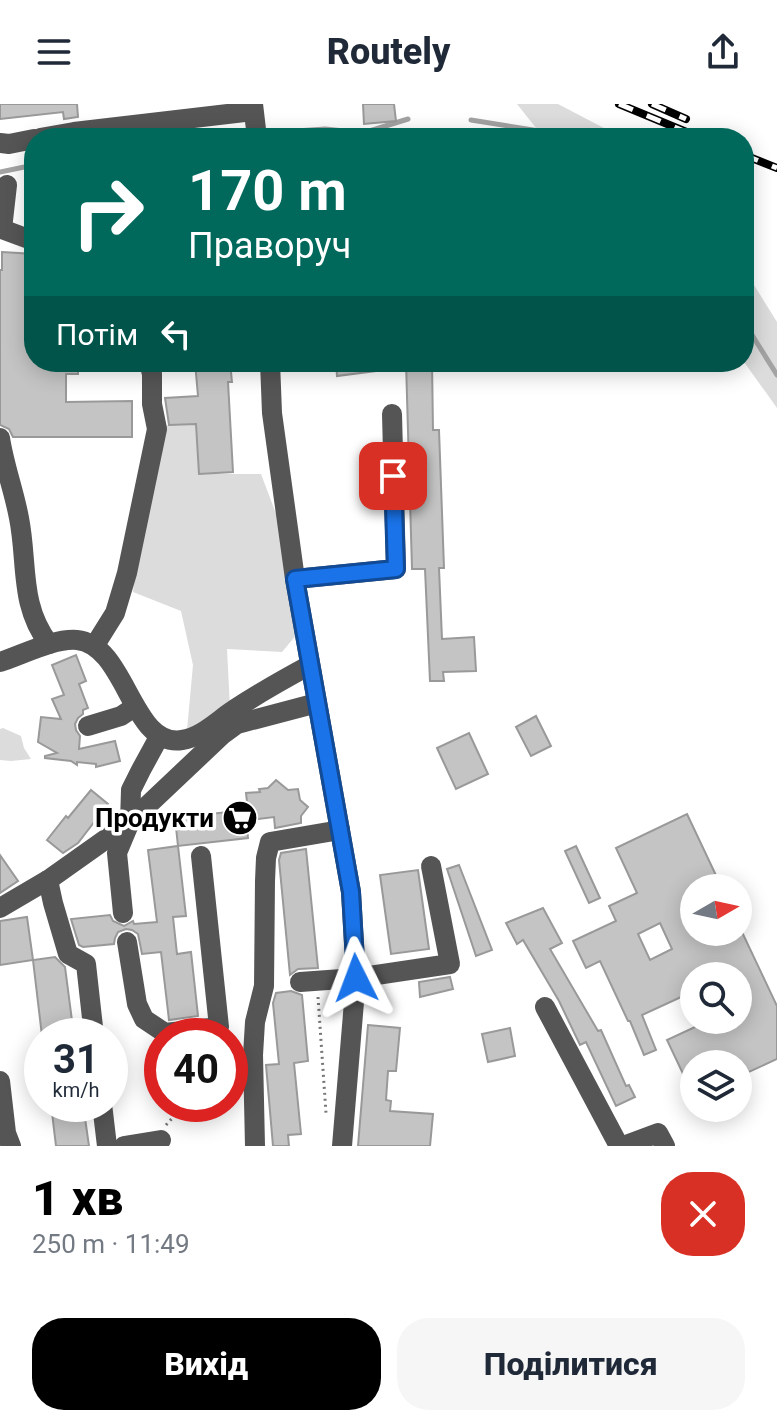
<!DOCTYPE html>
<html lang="uk">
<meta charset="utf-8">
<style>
:root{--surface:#fff;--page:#f6f6f7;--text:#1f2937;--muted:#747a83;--accent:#000}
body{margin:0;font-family:Roboto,sans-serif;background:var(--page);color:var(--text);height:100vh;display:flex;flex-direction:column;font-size:30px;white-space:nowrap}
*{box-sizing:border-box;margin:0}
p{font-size:26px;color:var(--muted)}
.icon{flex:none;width:44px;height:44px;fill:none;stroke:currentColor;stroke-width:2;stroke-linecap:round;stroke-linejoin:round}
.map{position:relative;height:1042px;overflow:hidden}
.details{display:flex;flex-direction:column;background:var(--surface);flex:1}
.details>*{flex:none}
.top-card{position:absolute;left:24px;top:24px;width:730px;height:244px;border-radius:32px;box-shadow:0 4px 20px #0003;background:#00695c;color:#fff;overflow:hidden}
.needle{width:52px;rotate:81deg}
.tools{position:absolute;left:680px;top:770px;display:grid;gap:16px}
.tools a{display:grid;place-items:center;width:72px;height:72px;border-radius:50%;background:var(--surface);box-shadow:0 4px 20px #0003;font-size:40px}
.speed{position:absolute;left:24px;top:914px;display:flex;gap:16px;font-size:40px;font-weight:700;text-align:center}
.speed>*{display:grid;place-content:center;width:104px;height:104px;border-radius:50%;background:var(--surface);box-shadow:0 4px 20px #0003;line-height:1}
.speed small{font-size:20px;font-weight:400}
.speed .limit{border:12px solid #d22;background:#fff;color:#111}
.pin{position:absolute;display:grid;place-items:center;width:68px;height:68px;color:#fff;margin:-34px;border-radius:16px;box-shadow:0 4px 12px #0006}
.me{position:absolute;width:88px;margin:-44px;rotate:357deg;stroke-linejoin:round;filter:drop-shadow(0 0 6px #0008)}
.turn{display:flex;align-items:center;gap:28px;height:168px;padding:0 32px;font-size:36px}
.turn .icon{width:104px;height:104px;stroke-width:2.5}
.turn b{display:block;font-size:56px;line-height:68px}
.then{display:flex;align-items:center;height:76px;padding:0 32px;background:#0003;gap:16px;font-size:30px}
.round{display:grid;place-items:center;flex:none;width:84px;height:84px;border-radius:32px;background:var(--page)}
.head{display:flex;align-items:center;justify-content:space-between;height:136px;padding:0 32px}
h1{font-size:48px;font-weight:800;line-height:60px;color:var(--accent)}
.action{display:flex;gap:16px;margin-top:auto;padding:16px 32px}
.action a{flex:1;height:92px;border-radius:32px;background:var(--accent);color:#fff;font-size:32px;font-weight:800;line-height:92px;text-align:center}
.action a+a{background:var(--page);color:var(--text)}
header{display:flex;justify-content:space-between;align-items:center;height:104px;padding:0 32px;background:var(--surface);font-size:36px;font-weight:800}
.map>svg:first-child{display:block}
.green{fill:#dcdcdc}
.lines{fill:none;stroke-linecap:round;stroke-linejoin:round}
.stream{stroke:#a3a3a3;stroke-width:5}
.building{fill:#c4c4c4;stroke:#999;stroke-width:2;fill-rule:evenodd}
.path{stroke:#777;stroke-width:3;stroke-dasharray:2 4;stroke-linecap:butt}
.minor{stroke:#555;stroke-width:20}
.rail-casing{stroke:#000;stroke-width:8}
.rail{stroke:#fff;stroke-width:5;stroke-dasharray:15;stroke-linecap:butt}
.route-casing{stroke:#114b97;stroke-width:20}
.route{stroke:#1a73e8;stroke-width:14}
.labels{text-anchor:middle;stroke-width:7;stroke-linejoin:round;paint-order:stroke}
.poi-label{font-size:26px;font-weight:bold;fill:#000;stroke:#fff;text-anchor:end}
</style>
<header><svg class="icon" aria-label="menu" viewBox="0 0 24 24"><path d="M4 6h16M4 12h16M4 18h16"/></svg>Routely<svg class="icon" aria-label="share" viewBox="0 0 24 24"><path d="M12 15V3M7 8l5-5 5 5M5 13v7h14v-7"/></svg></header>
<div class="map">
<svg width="777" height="1042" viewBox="0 0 777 1042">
<rect width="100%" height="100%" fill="#fff"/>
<g class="green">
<path d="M517,0H558L623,34H544Z"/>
<path d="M744,165L777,218V304L744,258Z"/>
<path d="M196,320L199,370H261L278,415L298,529L282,548L227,545L230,604L187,626L193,561L181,507L133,488L146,378L157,325L168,321Z"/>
<path d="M3,624L21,632L24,644L31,655L11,657L0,656V625Z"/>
</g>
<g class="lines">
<g class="stream">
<path d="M471,16L558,30L571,34"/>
<path d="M282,28L325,25L363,29L408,15"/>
<path d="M231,34L239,33"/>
<path d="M0,68L34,61"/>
<path d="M744,218L777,271"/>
</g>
</g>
<g class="building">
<path d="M0,0H77L78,13L64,15L63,8L0,15Z"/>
<path d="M363,0H394L396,17L364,20Z"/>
<path d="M2,148L34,150V258H78V270H66V298L132,297V333H13L9,325L0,321V166H2Z"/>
<path d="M195,258H230L232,278H228L233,368L199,370L196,320L169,321L165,294L198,292Z"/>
<path d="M336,258H383V266L337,272Z"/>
<path d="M406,258H432L433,326H439L444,464H439L442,535L474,533L476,567L443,568L444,577H430L425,465H412Z"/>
<path d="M76,551L86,577L79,580L88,604L83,606V610L78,614L75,620L76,626L80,632L79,645L115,637L120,657L96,663V660L77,658V661L71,657L45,654V652L57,649L38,638L41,613L61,615L52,595L64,591L52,561Z"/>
<path d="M536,612L551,642L531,652L516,623Z"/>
<path d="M469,629L488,670L456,685L437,644Z"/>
<path d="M276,676L288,686L298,685L300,696L308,703L301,712V719L275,724L274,713L249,716L246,689L260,688L259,685L268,684Z"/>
<path d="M91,686L108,700L78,739L63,749L47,736L66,712L68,714Z"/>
<path d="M245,706L248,734L178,742L175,714Z"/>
<path d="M687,710L722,784H694V828H742L777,902V955L738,973V960H694V993L667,936L710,916H738V872H694V887L642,911L656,946L644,951L630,917H628L600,857L586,864L573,837L616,817L609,802L637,789L616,744ZM660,819L672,845L650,856L638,830Z"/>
<path d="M178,742L186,812L173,813L177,850L191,848L198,912L169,916L161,848L142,850L138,830L132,826L126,825L118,828L115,834L114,840L83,843L79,841L71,815L110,811L113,817L124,822L133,817L134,820L157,818L148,746Z"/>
<path d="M576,742L600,794L589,799L565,747Z"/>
<path d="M306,745L318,864L298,865L290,871L279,756L281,749Z"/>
<path d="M0,751L18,777L0,789Z"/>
<path d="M459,761L492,846L476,852L447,765Z"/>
<path d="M418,766L429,845L391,850L380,771Z"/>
<path d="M543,804L562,839L550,845L598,927L601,926L626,982L629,981L635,993L616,1002L586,938L580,941L559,897L523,836L517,840L506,819Z"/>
<path d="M27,813L33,856L0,861V817Z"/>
<path d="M55,853L65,863L74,932H42L33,856Z"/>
<path d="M450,873L453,885L420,893L419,878Z"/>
<path d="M291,887L302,891L308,957L294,959L301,1030L288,1031L289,1042H273L266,961L279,960L273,899L276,889Z"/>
<path d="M368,921L400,924L396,967H388L386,996L391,997L390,1007L433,1010L430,1042H358Z"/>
<path d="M510,924L515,952L488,958L482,930Z"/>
<path d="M51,1000H83L89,1042H56Z"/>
</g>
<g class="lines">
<g class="path">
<path d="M318,893L326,1009"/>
<path d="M166,1021L178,1008L177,1000"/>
</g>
<g class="minor">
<path d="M253,0L257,34"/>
<path d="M40,34L74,28L253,7"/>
<path d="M0,39L9,40L34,35"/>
<path d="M7,81L2,125L34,137"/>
<path d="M270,258L272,309L295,475L351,788L356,874L342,1042"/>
<path d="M0,334C4,361 14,387 19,414C28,459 19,501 49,540"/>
<path d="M295,475L396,465L392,310"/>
<path d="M95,541L115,509L127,469L157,325L152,300V270L149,258"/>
<path d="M0,558C22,551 54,534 77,536C127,541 131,644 182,636C202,633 218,616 235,605C259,589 284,575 310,561"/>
<path d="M88,622L121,612L130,606"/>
<path d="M48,776L53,799L68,850L86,860L94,932"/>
<path d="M0,804L51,774L130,718L222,631L237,620L317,599"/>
<path d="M123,809L117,749L130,718L131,686L141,666L159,633"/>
<path d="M127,838L137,900L144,915L165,929L219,923L201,752"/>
<path d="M300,878L356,874L450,860L431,762"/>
<path d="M545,903L619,1042"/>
<path d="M0,977L6,1029L11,1042"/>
<path d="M102,1000L107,1042"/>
<path d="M124,1042L161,1036"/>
<path d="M255,1042L253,951L255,918L264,882L265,777L266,754L270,738L340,726"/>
<path d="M623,1042L658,1029L665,1042"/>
</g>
<defs>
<g id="rail">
<path d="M619,0L701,34"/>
<path d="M652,0L686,15"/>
<path d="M744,51L777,64"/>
</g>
</defs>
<use href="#rail" class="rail-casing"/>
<use href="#rail" class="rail"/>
</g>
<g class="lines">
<defs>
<path id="route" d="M356,874L351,788L295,475L396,465L393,372"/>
</defs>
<use href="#route" class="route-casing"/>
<use href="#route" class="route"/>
</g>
<defs>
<symbol id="supermarket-disc" viewBox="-11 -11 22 22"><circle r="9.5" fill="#000" stroke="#fff"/><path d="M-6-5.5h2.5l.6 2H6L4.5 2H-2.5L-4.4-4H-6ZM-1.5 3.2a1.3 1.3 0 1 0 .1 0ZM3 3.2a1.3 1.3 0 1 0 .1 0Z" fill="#fff"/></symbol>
</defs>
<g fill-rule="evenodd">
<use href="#supermarket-disc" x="220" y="694" width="40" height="40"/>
</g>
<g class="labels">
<g class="poi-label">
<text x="214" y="723">Продукти</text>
</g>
</g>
</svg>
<div class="tools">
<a><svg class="needle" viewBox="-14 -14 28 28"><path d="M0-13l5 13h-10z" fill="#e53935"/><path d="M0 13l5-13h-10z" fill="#747a83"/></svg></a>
<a><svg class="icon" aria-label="search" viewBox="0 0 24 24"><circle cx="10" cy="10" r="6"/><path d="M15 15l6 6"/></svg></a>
<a><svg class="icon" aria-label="layers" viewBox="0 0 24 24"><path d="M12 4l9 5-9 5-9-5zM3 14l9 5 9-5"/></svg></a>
</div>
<div class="speed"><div>31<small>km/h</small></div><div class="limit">40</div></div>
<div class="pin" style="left:393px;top:372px;background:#d93025"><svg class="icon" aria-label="arrive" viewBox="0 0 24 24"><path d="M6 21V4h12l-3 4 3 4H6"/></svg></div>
<svg class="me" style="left:356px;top:874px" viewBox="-20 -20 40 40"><path d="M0-17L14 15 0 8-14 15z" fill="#1a73e8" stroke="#fff" stroke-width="4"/></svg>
<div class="top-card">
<div class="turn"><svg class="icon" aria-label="right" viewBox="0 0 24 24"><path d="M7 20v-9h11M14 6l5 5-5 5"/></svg><div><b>170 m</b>Праворуч</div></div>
<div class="then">Потім<svg class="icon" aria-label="left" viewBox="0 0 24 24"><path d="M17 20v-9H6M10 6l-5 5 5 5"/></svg></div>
</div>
</div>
<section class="details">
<div class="head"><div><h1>1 хв</h1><p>250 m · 11:49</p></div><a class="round" style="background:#d93025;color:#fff"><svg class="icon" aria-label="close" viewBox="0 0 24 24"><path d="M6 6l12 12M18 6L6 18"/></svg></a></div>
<div class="action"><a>Вихід</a><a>Поділитися</a></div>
</section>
